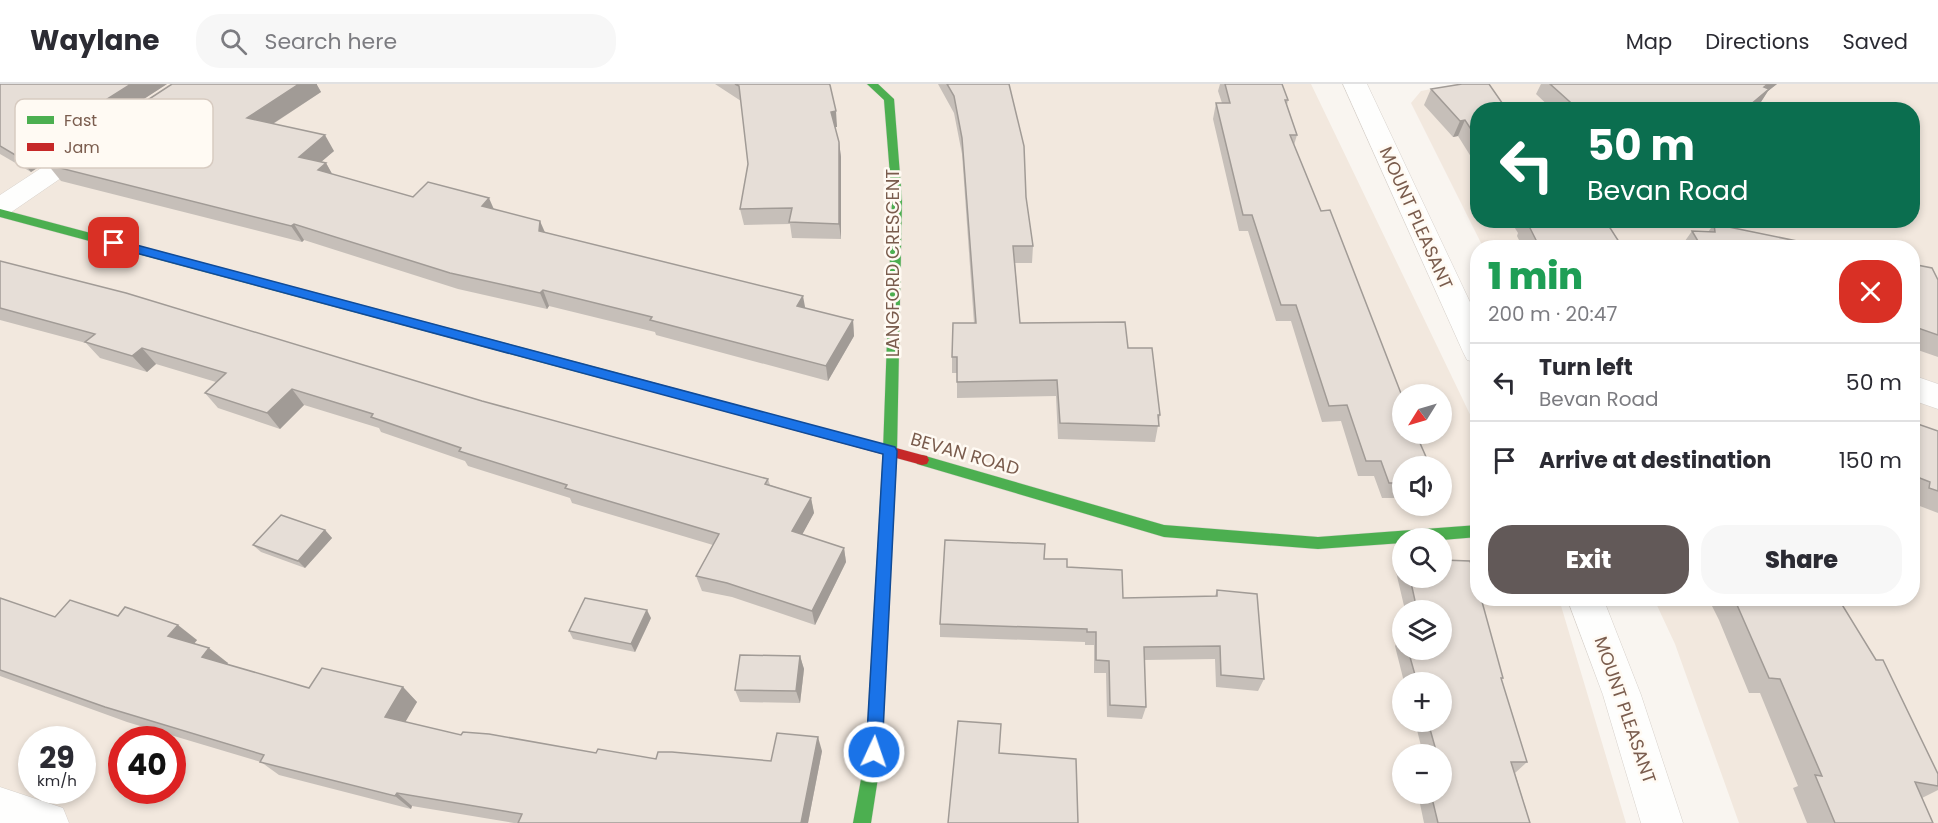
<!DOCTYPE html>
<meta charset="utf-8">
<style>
:root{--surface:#fff;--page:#f7f7f7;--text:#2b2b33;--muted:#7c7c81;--line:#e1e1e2;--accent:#625958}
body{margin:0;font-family:Poppins,sans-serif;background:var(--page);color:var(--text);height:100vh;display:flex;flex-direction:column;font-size:22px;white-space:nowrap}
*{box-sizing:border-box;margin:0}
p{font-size:20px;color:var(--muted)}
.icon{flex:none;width:33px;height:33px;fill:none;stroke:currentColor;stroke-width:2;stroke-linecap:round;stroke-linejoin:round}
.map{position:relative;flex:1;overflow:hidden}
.drawer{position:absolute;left:1470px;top:156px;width:450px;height:366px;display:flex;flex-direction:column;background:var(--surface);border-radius:24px;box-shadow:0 3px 9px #0003}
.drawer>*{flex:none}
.top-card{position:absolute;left:1470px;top:18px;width:450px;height:126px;border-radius:24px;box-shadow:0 3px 9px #0003;background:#0b6e4f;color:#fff;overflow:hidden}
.needle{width:39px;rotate:233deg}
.tools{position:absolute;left:1392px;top:300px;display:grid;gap:12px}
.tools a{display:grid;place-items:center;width:60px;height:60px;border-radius:50%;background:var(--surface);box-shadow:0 3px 9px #0003;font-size:30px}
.speed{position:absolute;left:18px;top:642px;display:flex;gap:12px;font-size:30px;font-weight:700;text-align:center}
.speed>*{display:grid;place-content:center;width:78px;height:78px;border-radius:50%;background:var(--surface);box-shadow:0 3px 9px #0003;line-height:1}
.speed small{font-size:15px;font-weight:400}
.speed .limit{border:9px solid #d22;background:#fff;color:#111}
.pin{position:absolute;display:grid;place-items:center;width:51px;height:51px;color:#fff;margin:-26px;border-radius:12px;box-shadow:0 3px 9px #0006}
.me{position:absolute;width:66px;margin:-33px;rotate:3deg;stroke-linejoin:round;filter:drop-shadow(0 0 4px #0008)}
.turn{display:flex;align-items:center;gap:21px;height:126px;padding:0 18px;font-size:27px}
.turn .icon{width:78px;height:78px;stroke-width:2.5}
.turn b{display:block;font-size:42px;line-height:51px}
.round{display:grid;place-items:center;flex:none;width:63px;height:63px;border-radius:24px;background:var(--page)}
.overview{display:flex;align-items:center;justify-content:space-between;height:102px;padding:0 18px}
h1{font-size:36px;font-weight:800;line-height:45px;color:#1e9e55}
.button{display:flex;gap:12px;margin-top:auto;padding:12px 18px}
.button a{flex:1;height:69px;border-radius:24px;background:var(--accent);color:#fff;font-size:24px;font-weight:800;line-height:69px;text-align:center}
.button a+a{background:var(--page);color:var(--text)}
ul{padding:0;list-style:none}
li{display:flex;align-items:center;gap:18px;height:78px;padding:0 18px;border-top:2px solid var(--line)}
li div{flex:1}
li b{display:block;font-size:22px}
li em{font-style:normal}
header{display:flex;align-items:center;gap:36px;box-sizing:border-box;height:84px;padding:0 30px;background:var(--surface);border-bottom:2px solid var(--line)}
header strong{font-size:28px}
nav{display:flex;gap:33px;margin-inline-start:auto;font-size:21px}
.search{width:420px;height:54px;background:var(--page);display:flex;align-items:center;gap:15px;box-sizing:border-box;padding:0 21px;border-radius:24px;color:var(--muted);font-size:22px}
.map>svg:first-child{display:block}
.residential{fill:#f2e8de;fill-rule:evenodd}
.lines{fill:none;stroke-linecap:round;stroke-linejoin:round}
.street-casing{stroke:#d7d1cb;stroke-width:1}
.fast-casing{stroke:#d9d2cb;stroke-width:1}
.jam-casing{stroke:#d9d2cb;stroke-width:1}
.street{fill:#fefefd;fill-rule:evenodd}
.fast{fill:#4caf50;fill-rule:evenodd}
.jam{fill:#c62828;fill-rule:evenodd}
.wall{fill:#c6bfb9}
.shaded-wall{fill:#a19b96}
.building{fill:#e6ded7;stroke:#a19b96;stroke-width:1.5}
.route{fill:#1a73e8;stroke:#114b97;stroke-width:1.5}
.labels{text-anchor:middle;stroke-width:5;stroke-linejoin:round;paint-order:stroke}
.street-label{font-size:18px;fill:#7a5c4d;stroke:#fffaf3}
.key{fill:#fffaf3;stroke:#d7cbc1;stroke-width:1.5}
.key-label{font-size:16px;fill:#7a5c4d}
</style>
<header>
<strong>Waylane</strong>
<div class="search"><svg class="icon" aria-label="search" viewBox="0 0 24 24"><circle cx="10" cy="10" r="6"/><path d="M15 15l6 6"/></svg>Search here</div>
<nav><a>Map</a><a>Directions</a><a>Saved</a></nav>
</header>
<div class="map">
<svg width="1938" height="739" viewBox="0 0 1938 739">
<rect width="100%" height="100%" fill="#f9f5f0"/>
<g class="residential">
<path d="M0,0H1311L1477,345L1478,514L1559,515L1626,739H0ZM1402,310H1442V350H1402ZM1402,382H1442V422H1402ZM1402,454H1442V494H1402ZM1402,526H1442V566H1402ZM1402,598H1442V638H1402ZM32,656H82V706H32ZM122,656H172V706H122ZM1402,670H1442V710H1402Z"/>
<path d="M1457,0H1938V739H1739L1675,560L1654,515L1912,514V164L1483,163L1411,19L1421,7ZM1478,26H1912V136H1478Z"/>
</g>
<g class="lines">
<defs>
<g id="street">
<path d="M1343,0H1367L1478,235V279L1467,276L1463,268Z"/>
<path d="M90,55L99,58L103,63L99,68L10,129L0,132V111L81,58Z"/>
<path d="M1912,291L1938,300V325L1912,316Z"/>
<path d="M1567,514H1603L1641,611L1683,739H1641L1603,611Z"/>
<path d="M0,703L63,724L69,739H0Z"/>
</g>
<g id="fast">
<path d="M867,0H878L894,15L902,116L897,367L882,668L871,739H853L866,668L883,367L892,116L884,16Z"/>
<path d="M0,125L622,290L628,295L622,300L0,133Z"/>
<path d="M922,371L1164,441L1318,453L1478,441V453L1442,456L1402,454V459L1318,465L1164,453L917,380L915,376L917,372Z"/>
</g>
<path id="jam" d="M622,290L922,371L927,372L929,376L927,380L922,381L617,298L616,295Z"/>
</defs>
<use href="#street" class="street-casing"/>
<use href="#fast" class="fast-casing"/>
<use href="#jam" class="jam-casing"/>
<use href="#street" class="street"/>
<use href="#fast" class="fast"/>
<use href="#jam" class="jam"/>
</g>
<g class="wall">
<path d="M0,0H167L31,88L0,70Z"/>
<path d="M172,0H317V1L321,8L273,40L334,67L321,78L326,79L332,90L413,113L494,125L545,148L805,224L853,236L854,252L828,297L656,251L655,248L549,222L547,225L458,205L304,156L302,158L61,97L48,81Z"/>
<path d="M715,0H829L837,43H835L839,58L841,73V155L792,154L790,140L744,141L740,125L748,80L741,17Z"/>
<path d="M938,0H1009L1026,113L1033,162L1032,179H1015L1020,239L1128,264L1160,331L1155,358L1058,355L1056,312L957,314V289H952V273L974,239L962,70L954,29Z"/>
<path d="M1220,0H1282L1288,16L1287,21L1297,51L1294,61L1321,127L1402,312L1401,314L1402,414H1382L1374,392H1358L1341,337L1322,338L1291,237H1276L1248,147H1239L1213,35L1216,19H1222L1218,7Z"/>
<path d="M1541,0H1777L1768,7L1759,21L1753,26H1553L1536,10Z"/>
<path d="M1431,5L1478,26V84L1458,52L1453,53L1424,21Z"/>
<path d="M1510,136H1605L1623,164H1523L1517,152L1518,149Z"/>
<path d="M1714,140L1831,164H1680L1692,147L1708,148Z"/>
<path d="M0,177L482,317L768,395L770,401L811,414L814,429L802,450L844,464L846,478L815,541L732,513L702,507L696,492L713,461L572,419L570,414L468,382L465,377L381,348L379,344L304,321L280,345L218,324L205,309L216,298L156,280L147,288L100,274L86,259L0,236Z"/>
<path d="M1912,180L1938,196V273L1912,264Z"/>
<path d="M1912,338L1938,347V429L1912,419Z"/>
<path d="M325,446L332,454L305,484L261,468L253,461Z"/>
<path d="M1402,478V494H1442L1503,594L1501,596L1527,678L1515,689L1530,739H1424L1418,710H1442V670H1423L1415,638H1442V598H1404L1395,562L1402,551V566H1442V526H1405L1396,488Z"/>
<path d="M1067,483L1123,514L1215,512L1217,506L1264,595L1258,607L1216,603L1215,575L1144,576L1146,623L1142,635L1107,633L1106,589H1094V561H1085V558L940,553V540Z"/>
<path d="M0,514L55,533L197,556L194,560L228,579L227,581L309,604L403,603L417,618L405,638L461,651L596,669L656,675L771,677L822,667L808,739H514L412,722L411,725L279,691L261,678L127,638L0,592Z"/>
<path d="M1708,514H1838L1938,690V706L1922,714L1933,739H1807L1793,704L1798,702L1760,609H1749L1719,536Z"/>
<path d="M651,534L635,568L573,555L569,547Z"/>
<path d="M800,572L804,585L800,619L740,618L735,606Z"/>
</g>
<g class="shaded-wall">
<path d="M131,0H167L31,88L17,72Z"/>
<path d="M299,0H317V1L321,8L257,50L247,34Z"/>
<path d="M1768,0H1777L1768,7L1759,21L1753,26H1744Z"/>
<path d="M836,27L837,43H833L831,28Z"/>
<path d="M1465,36L1458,52L1453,53L1460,37Z"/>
<path d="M325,51L334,67L308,89L299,73Z"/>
<path d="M839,58L841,73V155L839,140Z"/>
<path d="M326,79L335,95L318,86Z"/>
<path d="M489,114L496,130L482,122Z"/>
<path d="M540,137L547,153L539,147Z"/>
<path d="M294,140L304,156L302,158L291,142Z"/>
<path d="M543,206L549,222L547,225L540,209Z"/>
<path d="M803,212L806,228L797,222Z"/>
<path d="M853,236L854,252L828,297L826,282Z"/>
<path d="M142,264L156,280L147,288L132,272Z"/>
<path d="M292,305L304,321L280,345L267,329Z"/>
<path d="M811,414L814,429L796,462L792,447Z"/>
<path d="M325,446L332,454L305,484L298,477Z"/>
<path d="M844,464L846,478L815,541L812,527Z"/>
<path d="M647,526L651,534L635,568L631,560Z"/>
<path d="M178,541L197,556L187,568L168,552Z"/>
<path d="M209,564L228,579L221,589L202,573Z"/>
<path d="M800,572L804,585L800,619L796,607Z"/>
<path d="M403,603L417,618L400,647L385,633Z"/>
<path d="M818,653L822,667L808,739H801Z"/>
<path d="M397,709L412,722L411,725L395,712Z"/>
</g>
<g class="building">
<path d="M0,0H131L17,72L0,62Z"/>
<path d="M172,0H299L247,34L325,51L299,73L326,79L318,86L413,113L428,98L489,114L482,122L540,137L539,147L803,212L797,222L853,236L826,282L650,236L652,233L543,206L540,209L450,189L294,140L291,142L48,81Z"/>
<path d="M735,0H829L830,1L836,27L831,28L839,58V140L789,138L792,124L740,125L748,80L739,2Z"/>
<path d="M947,0H1009L1024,62L1026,113L1033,162H1013L1020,239L1125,238L1128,264H1152L1160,331H1158L1159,342L1060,339L1057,296L957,298V273H952L953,239H976L962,54L954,12Z"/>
<path d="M1225,0H1282L1288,16H1285L1297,51H1290L1321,127L1330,126L1402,312H1400L1402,318V350H1416L1430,382H1402V399H1389L1381,377H1366L1347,321L1329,322L1296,221H1281L1252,131H1243L1216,19H1230Z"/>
<path d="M1462,0H1489L1507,26H1478V56L1465,36L1460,37L1431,5Z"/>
<path d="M1550,0H1768L1764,3L1769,5L1744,26H1672L1667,23L1655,26H1579Z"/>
<path d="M1526,136H1605L1623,164H1540Z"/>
<path d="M1714,140L1831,164H1702L1692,147L1715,148Z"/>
<path d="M0,177L126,209L482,317L768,395L765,400L811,414L792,447L844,464L812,527L727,499L696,492L719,450L565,404L567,401L459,367L461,364L371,333L373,330L292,305L267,329L205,309L226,289L142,264L132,272L85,258L95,250L0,224Z"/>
<path d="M1912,180L1932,184L1938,196V251L1912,242Z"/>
<path d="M1912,338L1938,347V407L1929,404L1930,398L1912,391Z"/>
<path d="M281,431L325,446L298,477L253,461Z"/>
<path d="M945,456L1045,460L1044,475H1067V483L1122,486L1123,514L1217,512V506L1257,510L1264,595L1221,591L1220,562L1144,563L1146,623L1110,621L1109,577L1096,576V548H1087V545L940,540Z"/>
<path d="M1442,476L1470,477L1478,502V514H1481L1503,594H1501L1527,678H1511L1530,739H1438L1431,710H1442V670H1437L1428,638H1442V598H1417L1408,566H1442V526H1417L1410,494H1442Z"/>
<path d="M0,514L55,533L70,516L118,532L125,523L178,541L168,552L209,564L202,573L309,604L322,584L403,603L385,633L461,651L463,648L489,650L596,669L598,665L656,675L658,668H672L771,677L777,649L818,653L801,739H518L522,730L397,709L395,712L260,678L264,671L105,623L0,586Z"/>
<path d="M585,514L647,526L631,560L569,547Z"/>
<path d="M1734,514H1838L1876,576H1883L1938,690V702L1915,698L1933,739H1835L1815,691L1822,692L1780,595L1769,594Z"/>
<path d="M740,571L800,572L796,607L735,606Z"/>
<path d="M958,637L1001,640L999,669L1076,675L1078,739H948Z"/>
</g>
<path class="route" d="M114,155L895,363L897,367L882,668L880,674L874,676L868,674L866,668L883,370L110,162L108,159Z"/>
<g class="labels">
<g class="street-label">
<text transform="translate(1416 134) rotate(66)" y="6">MOUNT PLEASANT</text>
<text transform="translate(893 179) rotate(-90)" y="6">LANGFORD CRESCENT</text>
<text transform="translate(965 370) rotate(16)" y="6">BEVAN ROAD</text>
<text transform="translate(1625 626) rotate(71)" y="6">MOUNT PLEASANT</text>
</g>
</g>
<rect x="15" y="15" width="198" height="69" rx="9" class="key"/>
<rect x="27" y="32" width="27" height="8" fill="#4caf50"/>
<rect x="27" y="59" width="27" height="8" fill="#c62828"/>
<g class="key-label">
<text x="64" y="42">Fast</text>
<text x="64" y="69">Jam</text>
</g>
</svg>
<div class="tools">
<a><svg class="needle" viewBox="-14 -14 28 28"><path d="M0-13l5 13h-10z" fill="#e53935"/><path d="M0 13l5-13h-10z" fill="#7c7c81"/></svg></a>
<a><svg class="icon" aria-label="sound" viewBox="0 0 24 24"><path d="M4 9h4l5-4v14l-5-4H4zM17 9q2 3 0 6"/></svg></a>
<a><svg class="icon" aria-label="search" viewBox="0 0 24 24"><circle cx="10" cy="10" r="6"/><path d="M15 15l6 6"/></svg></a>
<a><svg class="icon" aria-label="layers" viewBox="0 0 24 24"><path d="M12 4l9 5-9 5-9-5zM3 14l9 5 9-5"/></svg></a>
<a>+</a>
<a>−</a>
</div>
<div class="speed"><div>29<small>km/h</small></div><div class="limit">40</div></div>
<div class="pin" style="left:114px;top:159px;background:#d93025"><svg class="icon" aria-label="arrive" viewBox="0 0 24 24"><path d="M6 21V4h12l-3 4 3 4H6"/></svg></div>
<svg class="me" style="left:874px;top:668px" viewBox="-20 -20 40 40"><circle r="17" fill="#1a73e8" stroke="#fff" stroke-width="3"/><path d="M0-11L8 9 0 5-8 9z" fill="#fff"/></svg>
<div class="top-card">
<div class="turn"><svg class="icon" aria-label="left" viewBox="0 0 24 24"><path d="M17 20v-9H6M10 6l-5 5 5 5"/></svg><div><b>50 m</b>Bevan Road</div></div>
</div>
<section class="drawer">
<div class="overview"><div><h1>1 min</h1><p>200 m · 20:47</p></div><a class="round" style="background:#d93025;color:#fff"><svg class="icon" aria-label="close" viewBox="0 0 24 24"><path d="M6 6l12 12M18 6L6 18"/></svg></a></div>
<ul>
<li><svg class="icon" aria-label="left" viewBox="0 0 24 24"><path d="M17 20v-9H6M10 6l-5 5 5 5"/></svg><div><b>Turn left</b><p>Bevan Road</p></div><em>50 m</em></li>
<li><svg class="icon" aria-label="arrive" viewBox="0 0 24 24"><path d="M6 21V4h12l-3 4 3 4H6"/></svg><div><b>Arrive at destination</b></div><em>150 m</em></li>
</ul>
<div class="button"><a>Exit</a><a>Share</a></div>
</section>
</div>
